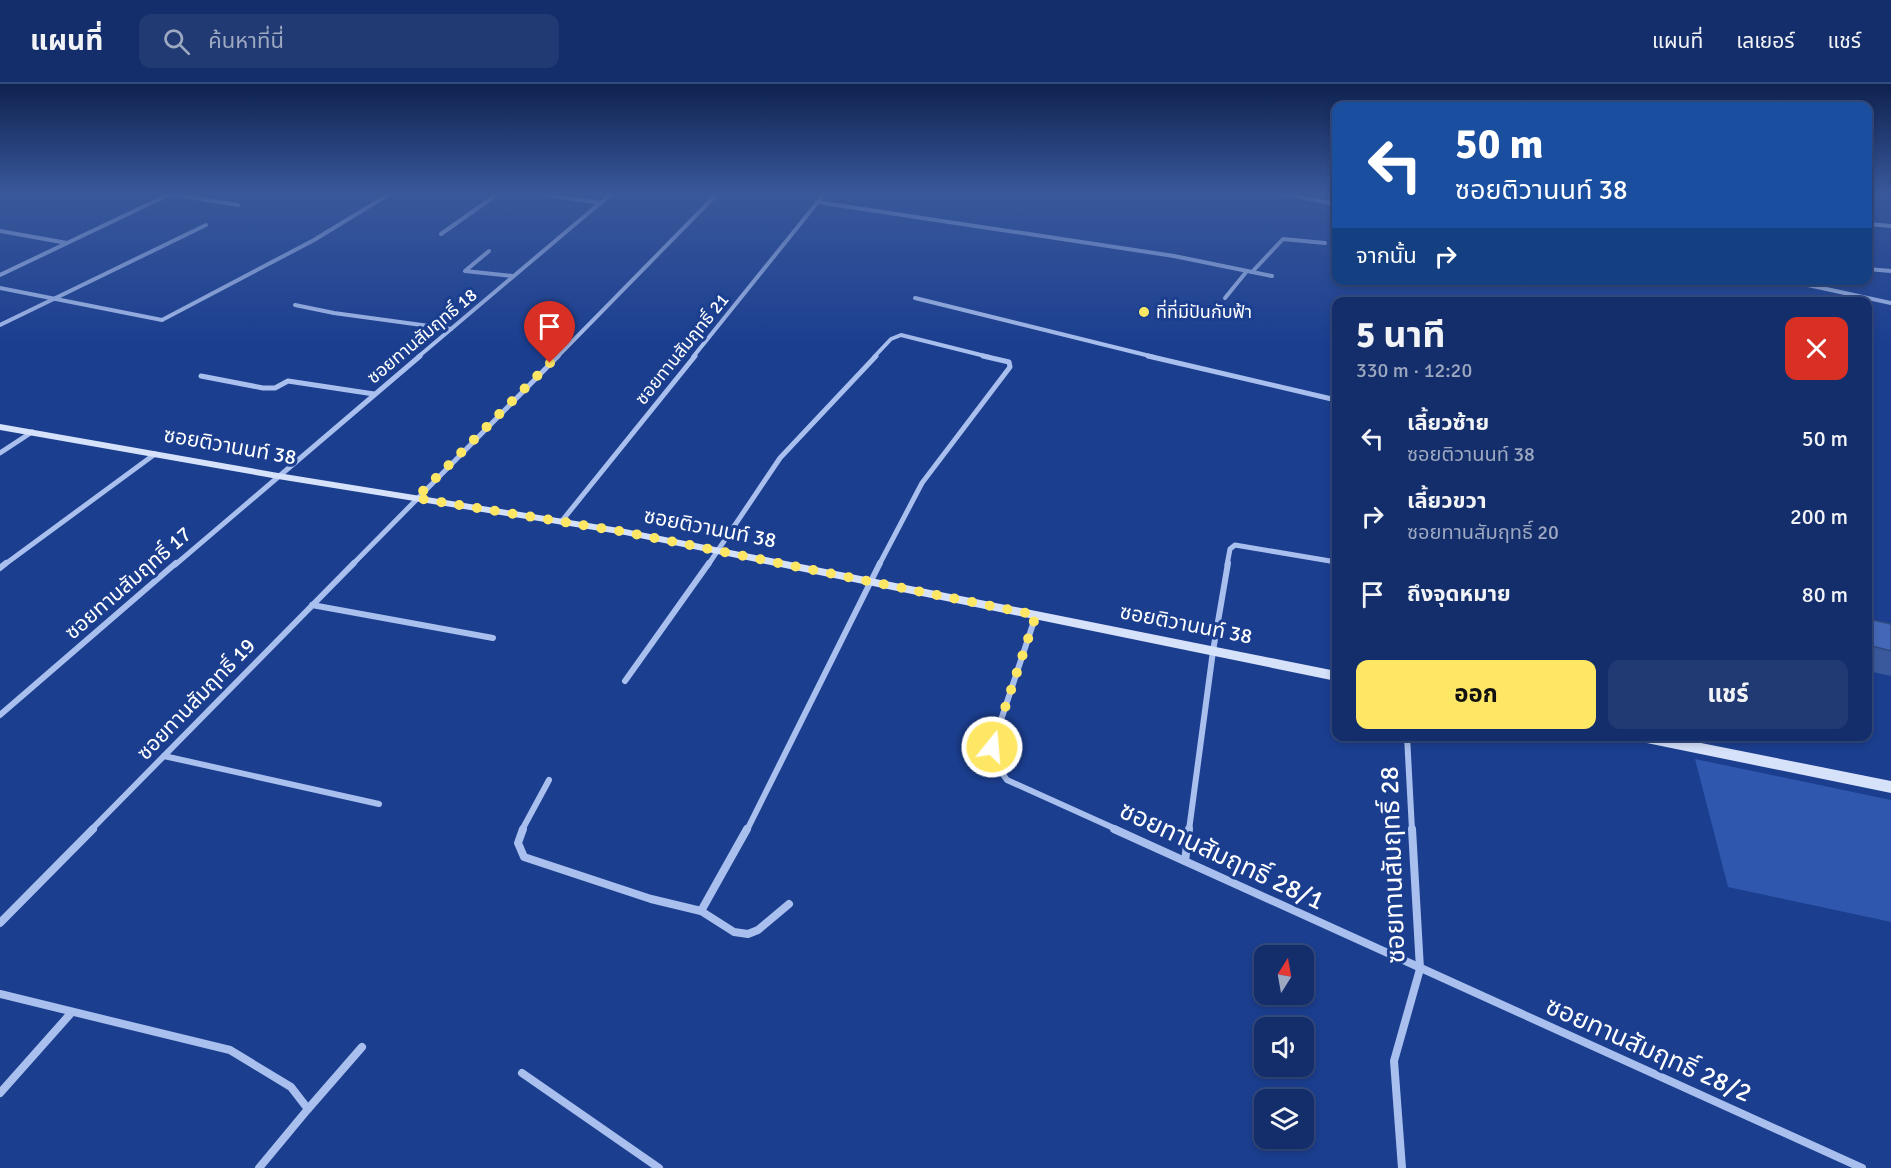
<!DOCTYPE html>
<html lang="th">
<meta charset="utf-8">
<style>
:root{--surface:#142e6b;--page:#213a73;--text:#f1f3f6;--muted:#9da8c1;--line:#334a7e;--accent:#ffe766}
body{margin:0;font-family:Signika,"Noto Sans Thai",sans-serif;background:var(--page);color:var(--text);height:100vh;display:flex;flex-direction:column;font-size:22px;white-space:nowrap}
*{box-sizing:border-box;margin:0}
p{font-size:20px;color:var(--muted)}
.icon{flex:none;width:33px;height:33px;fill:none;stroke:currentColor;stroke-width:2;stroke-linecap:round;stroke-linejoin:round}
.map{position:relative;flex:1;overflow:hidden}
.drawer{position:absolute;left:1332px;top:213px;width:540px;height:444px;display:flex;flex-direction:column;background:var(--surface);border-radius:12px;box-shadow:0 3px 9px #0003,0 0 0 2px var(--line)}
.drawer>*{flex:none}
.top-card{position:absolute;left:1332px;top:18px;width:540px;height:183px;border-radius:12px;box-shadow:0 3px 9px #0003,0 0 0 2px var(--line);background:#1a4fa0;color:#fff;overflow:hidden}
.needle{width:39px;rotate:11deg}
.buttons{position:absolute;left:1254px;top:861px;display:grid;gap:12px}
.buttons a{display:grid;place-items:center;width:60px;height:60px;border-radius:12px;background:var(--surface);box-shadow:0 3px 9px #0003,0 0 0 2px var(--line);font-size:30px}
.pin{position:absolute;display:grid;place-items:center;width:51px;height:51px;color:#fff;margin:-62px -26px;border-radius:50% 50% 50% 0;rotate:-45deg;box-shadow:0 0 6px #0007}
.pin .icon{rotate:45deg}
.me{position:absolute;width:66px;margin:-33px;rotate:17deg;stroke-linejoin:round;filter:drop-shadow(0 0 4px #0008)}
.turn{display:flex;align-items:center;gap:21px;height:126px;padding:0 24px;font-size:27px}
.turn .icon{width:78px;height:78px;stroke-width:2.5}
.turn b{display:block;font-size:42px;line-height:51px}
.then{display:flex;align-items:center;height:57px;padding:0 24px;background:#0003;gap:12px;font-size:22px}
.round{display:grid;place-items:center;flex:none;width:63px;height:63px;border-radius:12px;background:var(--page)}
.summary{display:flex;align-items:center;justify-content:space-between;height:102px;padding:0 24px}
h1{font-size:36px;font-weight:700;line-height:45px}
.primary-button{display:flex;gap:12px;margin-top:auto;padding:12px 24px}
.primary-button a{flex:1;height:69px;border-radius:12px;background:var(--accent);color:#111;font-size:24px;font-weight:700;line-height:69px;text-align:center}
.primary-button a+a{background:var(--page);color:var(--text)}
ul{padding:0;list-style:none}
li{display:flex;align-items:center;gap:18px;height:78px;padding:0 24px}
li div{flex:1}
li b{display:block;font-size:22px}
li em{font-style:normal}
header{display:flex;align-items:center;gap:36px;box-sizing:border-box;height:84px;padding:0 30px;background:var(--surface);border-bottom:2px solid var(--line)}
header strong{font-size:28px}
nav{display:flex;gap:33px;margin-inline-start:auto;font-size:21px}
.search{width:420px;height:54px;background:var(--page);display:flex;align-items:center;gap:15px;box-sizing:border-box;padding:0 21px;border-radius:12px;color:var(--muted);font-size:22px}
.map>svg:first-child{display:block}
.green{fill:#2e57ad}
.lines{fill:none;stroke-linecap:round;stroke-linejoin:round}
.street-far3{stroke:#a9bfee;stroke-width:4}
.street-far2{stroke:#a9bfee;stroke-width:5}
.street-far1{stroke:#a9bfee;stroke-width:6}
.street{stroke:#a9bfee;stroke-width:8}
.secondary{fill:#d6e1fa;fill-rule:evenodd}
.wall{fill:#3a599d}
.building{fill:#4468b7;stroke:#304980;stroke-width:1.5}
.route{stroke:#ffe766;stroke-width:10;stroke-dasharray:0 18}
.poi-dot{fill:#ffe766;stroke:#1b3e8f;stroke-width:2}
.labels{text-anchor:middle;stroke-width:6;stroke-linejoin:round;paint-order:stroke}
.far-poi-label{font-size:18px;fill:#fff;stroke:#1b3e8f;text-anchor:start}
.far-street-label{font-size:18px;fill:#fff;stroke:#1b3e8f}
.street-label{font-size:21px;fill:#fff;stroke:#1b3e8f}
.near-street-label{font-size:26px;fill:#fff;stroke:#1b3e8f}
</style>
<header>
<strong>แผนที่</strong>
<div class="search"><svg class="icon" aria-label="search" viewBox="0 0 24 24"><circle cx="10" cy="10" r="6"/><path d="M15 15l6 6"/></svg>ค้นหาที่นี่</div>
<nav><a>แผนที่</a><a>เลเยอร์</a><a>แชร์</a></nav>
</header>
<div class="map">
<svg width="1891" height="1084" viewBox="0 0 1891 1084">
<rect width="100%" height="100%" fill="#1b3e8f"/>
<path class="green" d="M1695,675L1891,716V838L1728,803Z"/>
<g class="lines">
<g class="street-far3">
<path d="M534,109L601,119"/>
<path d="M1279,109L1336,120"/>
<path d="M171,110L238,121"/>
<path d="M817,118L1174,172L1272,192"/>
<path d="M1868,140L1891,142"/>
<path d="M0,147L67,159"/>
<path d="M441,150L499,109"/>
<path d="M489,167L465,187L513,192"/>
<path d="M1868,185L1891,187"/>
<path d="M1252,188L1283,155L1325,159"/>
<path d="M0,191L172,109"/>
<path d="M1785,196L1891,219"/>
<path d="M0,204L162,236L314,156L391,109"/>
<path d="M915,214L1154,273"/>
<path d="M1225,214L1247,187"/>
<path d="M295,221L334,229L451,245"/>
<path d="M0,241L206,141"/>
<path d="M418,273L612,109"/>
<path d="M557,273L718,109"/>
<path d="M693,273L825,109"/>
<path d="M874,273L891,255L901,251L989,273"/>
</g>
<g class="street-far2">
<path d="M1148,272L1336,316"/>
<path d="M201,292L263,304H275L288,297L374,310"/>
<path d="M0,369L32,348"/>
<path d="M561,438L695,272"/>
<path d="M4,481L155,370"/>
<path d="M175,481L420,272"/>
<path d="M352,481L558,272"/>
<path d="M708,481L780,374L876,272"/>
<path d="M879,481L922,399L1010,283L1009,278L983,272"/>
<path d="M1227,481L1230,465L1235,461L1336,478"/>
</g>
<g class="street-far1">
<path d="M0,484L6,479"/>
<path d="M312,521L493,554"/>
<path d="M1036,531L992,663L994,678L1007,696L1118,746"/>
<path d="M625,597L709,479"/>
<path d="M0,631L176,479"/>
<path d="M1407,652L1412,746"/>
<path d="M164,672L379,720"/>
<path d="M91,746L354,479"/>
<path d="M522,746L549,696"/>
<path d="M747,746L880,479"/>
<path d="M1189,746L1213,567L1228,479"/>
</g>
<g class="street">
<path d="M523,745L518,759L524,773L651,815L701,827L734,848L748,850L758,846L789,820"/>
<path d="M1114,745L1862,1084"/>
<path d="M1185,777L1189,745"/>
<path d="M701,827L747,745"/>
<path d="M0,839L93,745"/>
<path d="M0,910L230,966L291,1003L308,1025L259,1084"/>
<path d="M522,989L659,1084"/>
<path d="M0,1009L72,928"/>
<path d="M308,1025L362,963"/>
<path d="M1402,1084L1394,977L1420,885L1412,745"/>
</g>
<g class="secondary">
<path d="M0,340L278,389L625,445L1336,587V597L625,451L278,395L0,346Z"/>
<path d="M1631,652H1666L1891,697V709L1637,657L1632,656Z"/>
</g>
</g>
<path class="wall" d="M1868,535L1891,540V592L1868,587Z"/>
<path class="building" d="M1868,535L1891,540V567L1868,561Z"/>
<linearGradient id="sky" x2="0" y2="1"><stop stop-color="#0f224f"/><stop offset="0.42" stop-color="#39589b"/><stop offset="1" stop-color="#39589b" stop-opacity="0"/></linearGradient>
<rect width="1891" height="261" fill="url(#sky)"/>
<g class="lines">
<path class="route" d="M550,279L416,414L625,448L1036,531L992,663"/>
</g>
<circle class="poi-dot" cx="1144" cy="228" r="6"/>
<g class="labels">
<g class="far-poi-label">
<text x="1156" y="234">ที่ที่มีปันกับฟ้า</text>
</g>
<g class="far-street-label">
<text transform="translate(422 252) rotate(-40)" y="6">ซอยทานสัมฤทธิ์ 18</text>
<text transform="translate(682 265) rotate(-51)" y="6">ซอยทานสัมฤทธิ์ 21</text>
</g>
<g class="street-label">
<text transform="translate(230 362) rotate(10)" y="7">ซอยติวานนท์ 38</text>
<text transform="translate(710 444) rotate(11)" y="7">ซอยติวานนท์ 38</text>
<text transform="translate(128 499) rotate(-41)" y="7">ซอยทานสัมฤทธิ์ 17</text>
<text transform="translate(1186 540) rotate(11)" y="7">ซอยติวานนท์ 38</text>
<text transform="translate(196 615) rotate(-46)" y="7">ซอยทานสัมฤทธิ์ 19</text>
</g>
<g class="near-street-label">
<text transform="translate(1222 771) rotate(25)" y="9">ซอยทานสัมฤทธิ์ 28/1</text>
<text transform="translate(1392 781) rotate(-92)" y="9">ซอยทานสัมฤทธิ์ 28</text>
<text transform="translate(1649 965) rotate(24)" y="9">ซอยทานสัมฤทธิ์ 28/2</text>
</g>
</g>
</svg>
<div class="buttons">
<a><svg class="needle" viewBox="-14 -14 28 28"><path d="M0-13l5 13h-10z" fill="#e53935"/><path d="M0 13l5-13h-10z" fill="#9da8c1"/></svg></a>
<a><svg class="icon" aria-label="sound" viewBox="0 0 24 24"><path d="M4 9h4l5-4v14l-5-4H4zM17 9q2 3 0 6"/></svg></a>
<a><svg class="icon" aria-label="layers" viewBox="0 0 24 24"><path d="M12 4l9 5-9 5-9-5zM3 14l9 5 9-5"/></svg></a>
</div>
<div class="pin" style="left:550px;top:279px;background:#d93025"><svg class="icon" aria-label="arrive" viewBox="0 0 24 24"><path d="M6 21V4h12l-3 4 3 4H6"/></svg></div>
<svg class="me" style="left:992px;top:663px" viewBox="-20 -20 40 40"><circle r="17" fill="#ffe766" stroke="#fff" stroke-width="3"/><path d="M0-11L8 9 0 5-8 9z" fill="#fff"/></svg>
<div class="top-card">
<div class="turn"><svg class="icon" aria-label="left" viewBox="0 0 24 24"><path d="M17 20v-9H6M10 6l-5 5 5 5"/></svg><div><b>50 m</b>ซอยติวานนท์ 38</div></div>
<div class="then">จากนั้น<svg class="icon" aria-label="right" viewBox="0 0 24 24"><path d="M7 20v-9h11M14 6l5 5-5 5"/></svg></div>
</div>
<section class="drawer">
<div class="summary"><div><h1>5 นาที</h1><p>330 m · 12:20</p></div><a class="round" style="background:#d93025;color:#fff"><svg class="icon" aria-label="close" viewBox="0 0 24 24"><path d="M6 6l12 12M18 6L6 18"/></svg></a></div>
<ul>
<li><svg class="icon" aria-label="left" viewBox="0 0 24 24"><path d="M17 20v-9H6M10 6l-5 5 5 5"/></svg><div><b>เลี้ยวซ้าย</b><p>ซอยติวานนท์ 38</p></div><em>50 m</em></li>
<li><svg class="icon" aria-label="right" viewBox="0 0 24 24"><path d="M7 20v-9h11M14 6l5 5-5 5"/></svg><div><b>เลี้ยวขวา</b><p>ซอยทานสัมฤทธิ์ 20</p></div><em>200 m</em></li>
<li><svg class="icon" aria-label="arrive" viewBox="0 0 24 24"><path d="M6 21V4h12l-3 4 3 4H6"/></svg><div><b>ถึงจุดหมาย</b></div><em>80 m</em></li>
</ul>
<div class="primary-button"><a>ออก</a><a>แชร์</a></div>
</section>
</div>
